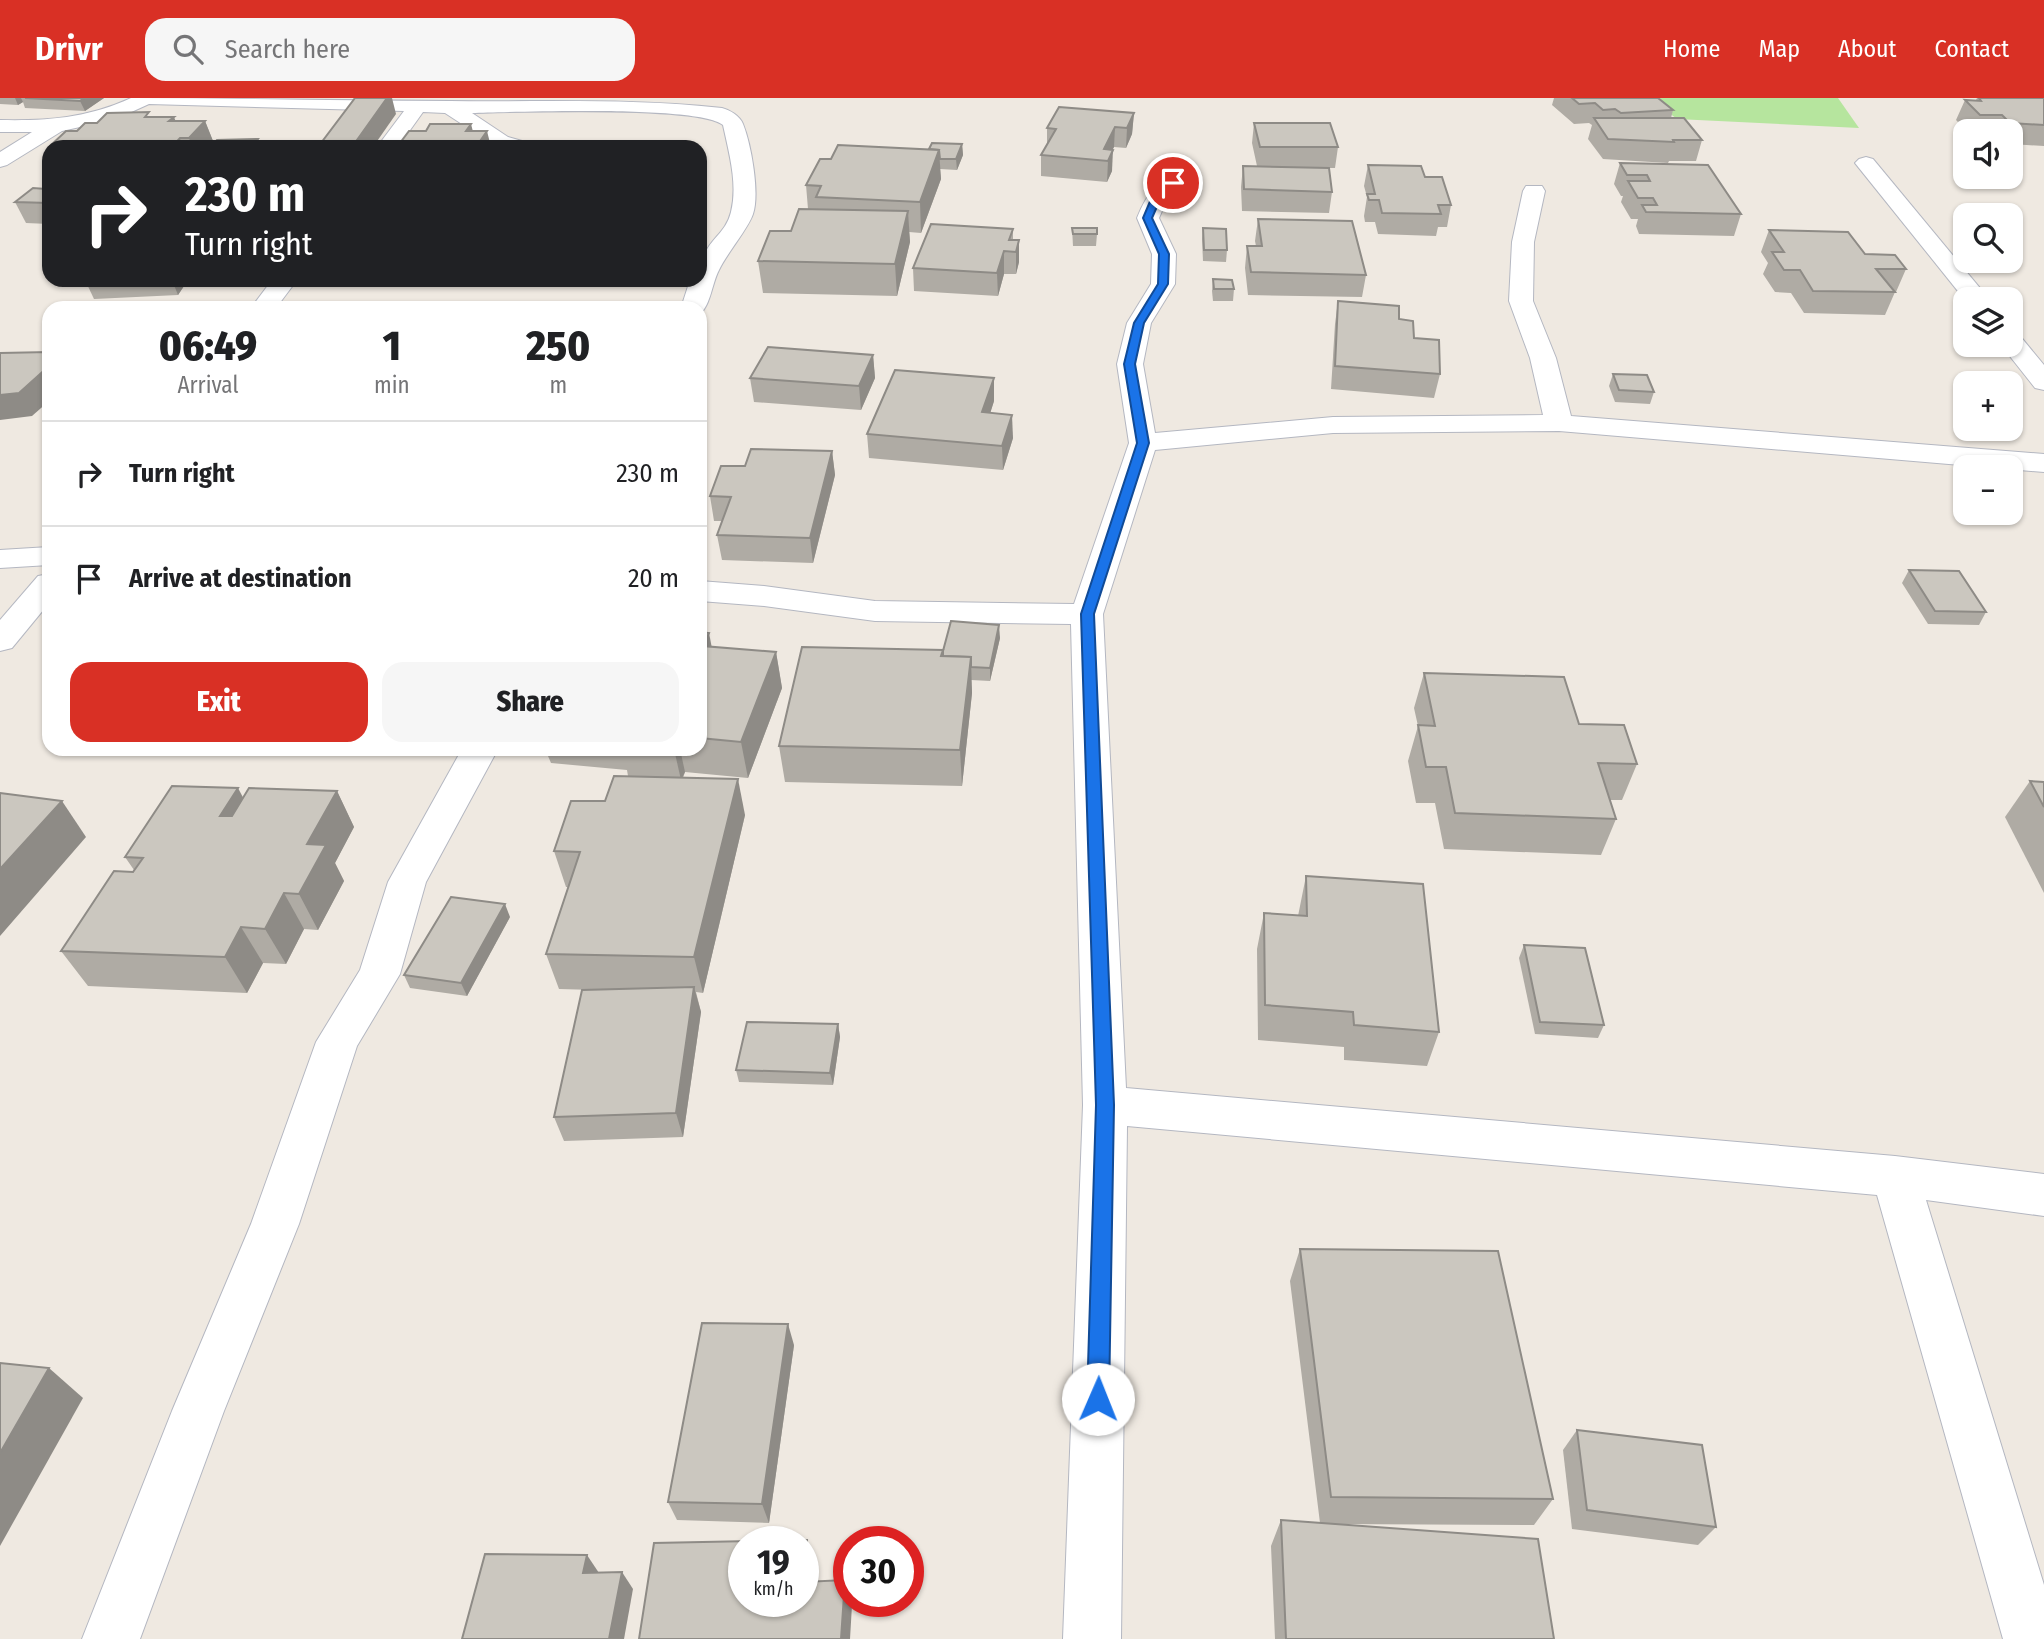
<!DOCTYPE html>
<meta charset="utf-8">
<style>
:root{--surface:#fff;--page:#f6f6f6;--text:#202124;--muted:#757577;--line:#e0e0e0;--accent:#d93025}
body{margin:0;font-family:"Fira Sans Condensed",sans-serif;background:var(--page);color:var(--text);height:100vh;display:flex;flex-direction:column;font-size:26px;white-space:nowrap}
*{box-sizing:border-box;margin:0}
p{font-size:23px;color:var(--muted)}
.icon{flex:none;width:38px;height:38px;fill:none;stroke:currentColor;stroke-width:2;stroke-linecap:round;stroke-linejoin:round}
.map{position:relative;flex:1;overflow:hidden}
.sheet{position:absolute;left:42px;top:203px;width:665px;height:455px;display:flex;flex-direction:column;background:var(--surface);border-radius:21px;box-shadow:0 2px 5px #0004}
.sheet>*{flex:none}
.banner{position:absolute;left:42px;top:42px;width:665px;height:147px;border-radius:21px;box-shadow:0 2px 5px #0004;background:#202124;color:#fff;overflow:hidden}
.tools{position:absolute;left:1953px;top:21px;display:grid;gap:14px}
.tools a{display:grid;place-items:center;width:70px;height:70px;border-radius:14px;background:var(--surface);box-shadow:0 2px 5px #0004;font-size:35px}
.speed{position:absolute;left:728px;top:1428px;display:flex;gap:14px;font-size:35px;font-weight:700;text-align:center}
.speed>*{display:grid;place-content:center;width:91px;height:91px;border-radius:50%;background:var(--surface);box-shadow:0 2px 5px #0004;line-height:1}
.speed small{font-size:18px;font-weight:400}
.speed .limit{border:10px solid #d22;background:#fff;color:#111}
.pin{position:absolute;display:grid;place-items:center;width:60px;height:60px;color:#fff;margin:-30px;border:4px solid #fff;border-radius:50%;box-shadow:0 2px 7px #0007}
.me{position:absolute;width:77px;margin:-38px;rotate:1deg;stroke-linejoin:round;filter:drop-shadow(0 0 5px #0008)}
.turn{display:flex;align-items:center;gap:24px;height:147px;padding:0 28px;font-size:32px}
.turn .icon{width:91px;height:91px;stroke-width:2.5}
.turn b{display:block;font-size:49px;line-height:60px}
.eta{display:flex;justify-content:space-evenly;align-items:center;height:119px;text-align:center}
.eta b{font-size:42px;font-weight:800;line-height:49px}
.button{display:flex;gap:14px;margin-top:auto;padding:14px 28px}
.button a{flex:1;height:80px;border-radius:21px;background:var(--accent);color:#fff;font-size:28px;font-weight:800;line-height:80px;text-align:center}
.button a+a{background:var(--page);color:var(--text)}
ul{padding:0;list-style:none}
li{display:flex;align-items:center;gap:21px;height:105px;padding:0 28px;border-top:2px solid var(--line)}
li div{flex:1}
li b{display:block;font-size:26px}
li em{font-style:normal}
header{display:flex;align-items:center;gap:42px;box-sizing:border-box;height:98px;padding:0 35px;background:var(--accent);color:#fff}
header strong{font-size:33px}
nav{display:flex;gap:38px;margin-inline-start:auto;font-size:24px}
.search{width:490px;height:63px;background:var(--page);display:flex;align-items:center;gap:18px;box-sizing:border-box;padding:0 24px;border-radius:21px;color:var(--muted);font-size:26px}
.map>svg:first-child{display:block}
.green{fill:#b6e59e}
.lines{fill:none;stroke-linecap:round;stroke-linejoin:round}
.minor-casing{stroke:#b4b7c1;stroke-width:2}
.minor{fill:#fff;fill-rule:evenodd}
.wall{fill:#afaba4}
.shaded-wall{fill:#8e8b86}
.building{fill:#cbc7bf;stroke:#8e8b86;stroke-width:2;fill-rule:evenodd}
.route{fill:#1a73e8;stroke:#114b97;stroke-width:2}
</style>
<header>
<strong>Drivr</strong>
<div class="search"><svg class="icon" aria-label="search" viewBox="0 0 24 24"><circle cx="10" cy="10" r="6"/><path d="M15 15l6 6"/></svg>Search here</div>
<nav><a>Home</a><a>Map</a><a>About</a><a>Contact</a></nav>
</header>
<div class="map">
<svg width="2044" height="1541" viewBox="0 0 2044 1541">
<rect width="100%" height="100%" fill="#efe9e1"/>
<path class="green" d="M1650,0H1838L1859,30L1677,21Z"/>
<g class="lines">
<defs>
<g id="minor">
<path d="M131,0C237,0 344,3 450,3C542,4 631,0 722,10C730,12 740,18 743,26C751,46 760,95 753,116C748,131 727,155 719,172C712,185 711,206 700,216V210H681L690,182H700C700,141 724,142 731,114C738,86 729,55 723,27C699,7 513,14 472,15L508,39L529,45L532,49L494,47L445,15L423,14L398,49H377L404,13L149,6L116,21L62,33L7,67L0,69V54L32,34H0V22C47,23 88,20 131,0Z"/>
<path d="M1866,59L1873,61L1989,201L1965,202L1855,65L1859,61Z"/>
<path d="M1189,69L1197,70L1200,75L1168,99L1159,120L1176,156L1175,186L1151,225L1143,266L1155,335L1333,319L1543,317L1530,260L1509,203L1512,144L1523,93L1526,88H1542L1545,93L1534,144L1533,203L1556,260L1571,318L2044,356V374L1559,333L1333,335L1155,352L1103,516L1126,990L1895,1058L2044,1076V1118L1926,1102L2044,1487V1541H2003L1877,1097L1127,1028L1121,1541H1063L1083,1007L1071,526L875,523L764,508L700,503V483L764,488L875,503L1074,506L1129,345L1117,266L1127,225L1151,186L1152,156L1137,120C1147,95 1161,76 1189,69Z"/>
<path d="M272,182H297L276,210H251Z"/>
<path d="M2011,235L2020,238L2044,267V292L2035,290L2001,247H2011Z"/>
<path d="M49,449V467L0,470V452Z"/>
<path d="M49,476V505L12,550L0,553V522L38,478Z"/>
<path d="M462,651H498L426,784L400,876L357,948L299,1126L224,1313L140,1541H82L172,1313L251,1126L316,944L360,872L388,784Z"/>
</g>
</defs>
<use href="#minor" class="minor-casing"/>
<use href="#minor" class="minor"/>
</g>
<g class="wall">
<path d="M0,0H104L85,13L25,10L23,4L18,7L0,6Z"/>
<path d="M1554,0H1658L1673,12L1671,20L1702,42L1696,63H1669L1668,65L1603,61L1588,41L1592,27L1589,25L1574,26L1552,7Z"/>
<path d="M1977,0H2044V48L2011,46V33H1967L1956,22L1965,2H1976Z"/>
<path d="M1134,15L1132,36L1126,50L1114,49L1112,52V73L1107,84L1041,78V57L1047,47V30Z"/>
<path d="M151,19L176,23H205L213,43L208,49H49L77,33L97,25Z"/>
<path d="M1254,25L1338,49L1335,70H1308L1332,94L1329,115L1242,113L1241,89L1243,68H1257L1252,45Z"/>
<path d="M962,46L963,57L957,72L940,71L941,81L921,135L909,134L910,144L897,198L763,195L758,163L791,133L808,111L806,87L831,61L929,51Z"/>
<path d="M1620,65L1741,116L1734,138L1639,136L1636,128L1638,121H1631L1621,104L1623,98H1621L1614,86Z"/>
<path d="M1368,67L1425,79L1451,107L1447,129H1438L1436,138L1378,136L1375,124H1365L1364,118L1367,99L1364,88Z"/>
<path d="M49,89V126L26,125L15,104Z"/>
<path d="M1258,121L1366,177L1362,199L1248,197L1245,170L1247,148H1256L1255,143Z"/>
<path d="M1072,130L1097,136L1096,148H1073Z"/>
<path d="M1203,130L1227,152L1226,164L1203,163L1202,141Z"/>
<path d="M1013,131V142L1019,164L1016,176H1004L998,198L914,193L913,170Z"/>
<path d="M1769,132L1865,156L1906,171L1896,194H1894H1895L1885,217L1804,215L1791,195L1775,194L1763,176L1768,165L1761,154Z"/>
<path d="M1213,181L1234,191L1233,203H1213L1212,193Z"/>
<path d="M85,182H188L178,197L94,201Z"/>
<path d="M1338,203L1399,221L1414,240L1440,276L1434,300L1331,291L1335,226Z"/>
<path d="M873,257L875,280L861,312L754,304L750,280Z"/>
<path d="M1613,276L1654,294L1650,306L1615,304L1609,288Z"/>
<path d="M994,303L990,315L1013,340L1003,372L869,360L867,336Z"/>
<path d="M832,353L835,377L813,465L722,462L717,437L722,423H714L710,398L745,368Z"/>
<path d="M1909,472L1986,514L1979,527L1928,526L1902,485Z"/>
<path d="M700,534L712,549L776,554L782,590L748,680L685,674L683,680L745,717L703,895L696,894L701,914L683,1039L564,1043L554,1019L595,892L559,891L546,856L568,789H566L554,753L605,703L640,679L628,678L627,672L551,665L548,658L543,657L541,651H700Z"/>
<path d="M1000,540L990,583L971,582L972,595L962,688L785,684L779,648L943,552Z"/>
<path d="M1424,575L1579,626L1637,666L1622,702H1610L1616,721L1601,757L1444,751L1435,705H1416L1408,663L1418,628L1414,610Z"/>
<path d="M2030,683L2044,684V795L2005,719Z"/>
<path d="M337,693L354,729L335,765L344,783L318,832L304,831L286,866L263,865L247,895L88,888L61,853L134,772L125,759L243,700Z"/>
<path d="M1306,778L1439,934L1427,968L1344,962V949L1258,942L1257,851L1264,815L1298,818Z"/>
<path d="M510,819L467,898L410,890L404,877Z"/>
<path d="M1524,847L1604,927L1598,940L1535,936L1519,860Z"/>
<path d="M838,926L840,939L833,987L739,984L736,972Z"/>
<path d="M1300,1151L1553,1401L1534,1427L1328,1426L1554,1541H1275L1271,1448L1281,1422L1320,1425L1290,1183Z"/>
<path d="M794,1247L769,1425L677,1422L668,1404Z"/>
<path d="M1577,1332L1716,1429L1698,1447L1572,1431L1563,1352Z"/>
</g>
<g class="shaded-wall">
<path d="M15,0H21L23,4L18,7Z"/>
<path d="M84,0H104L85,13L80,3Z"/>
<path d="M387,0H392L396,16L373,49H352Z"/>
<path d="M1134,15L1132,36L1126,50L1127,30Z"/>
<path d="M174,19L182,39L180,41L184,49H172L169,23Z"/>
<path d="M205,23L213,43L208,49H192L189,40Z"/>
<path d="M471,26L477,49L487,33L491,49H470L466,33Z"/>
<path d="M1115,29L1114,49L1107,63L1104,51Z"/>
<path d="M258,41L261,49H253V48Z"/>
<path d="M962,46L963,57L957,72L956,61Z"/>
<path d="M939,52L941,81L921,135L920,104Z"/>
<path d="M1113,52L1112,73L1107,84L1108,63Z"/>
<path d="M908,113L910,144L897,198L895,166Z"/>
<path d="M1019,142V164L1016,176V154Z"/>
<path d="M1004,153V176L998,198L997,175Z"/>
<path d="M172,182H188L178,197Z"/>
<path d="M873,257L875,280L861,312L859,288Z"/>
<path d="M49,268V303L32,318L0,322V297Z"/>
<path d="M994,280V303L983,338L982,314Z"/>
<path d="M1012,317L1013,340L1003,372L1002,348Z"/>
<path d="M832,353L835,377L813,465L810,440Z"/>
<path d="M999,527L1000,540L990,583V570Z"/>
<path d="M709,535L716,571L703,548Z"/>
<path d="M776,554L782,590L748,680L741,644Z"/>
<path d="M971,559L972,595L962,688L960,652Z"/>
<path d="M674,651H680L685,674L681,682Z"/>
<path d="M738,681L745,717L703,895L694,859Z"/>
<path d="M238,690L257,726L220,718Z"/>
<path d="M337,693L354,729L335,765L344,783L318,832L299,796L307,746Z"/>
<path d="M62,703L86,739L0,838V771Z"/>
<path d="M284,795L304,831L286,866L265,831Z"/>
<path d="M505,806L510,819L467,898L461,885Z"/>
<path d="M241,829L263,865L247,895L225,859Z"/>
<path d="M694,889L701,914L683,1039L676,1015Z"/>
<path d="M838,926L840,939L833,987L830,975Z"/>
<path d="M788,1226L794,1247L769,1425L762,1406Z"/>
<path d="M49,1270L83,1300L0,1448V1355Z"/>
<path d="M807,1442L815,1468L812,1508L804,1484Z"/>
<path d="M587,1457L599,1475H583Z"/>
<path d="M622,1474L633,1491L624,1541H609Z"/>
<path d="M845,1482L849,1494V1503H851L852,1507L850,1541H841Z"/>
</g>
<g class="building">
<path d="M25,0H84L80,3Z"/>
<path d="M355,0H387L352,49H318Z"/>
<path d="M1572,0H1658L1673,12L1621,15L1615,11L1603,12L1595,5L1579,6Z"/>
<path d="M1979,0H2044V27L2010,25L2002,17H1980L1965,2L1981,3Z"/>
<path d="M1059,9L1134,15L1127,30L1115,29L1104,51L1113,52L1108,63L1041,57L1056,31L1047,30Z"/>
<path d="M149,14L145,19H174L169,23H205L189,40H180L172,49H49L66,33H77L85,25H97L107,15Z"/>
<path d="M1594,20H1684L1702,42H1673L1674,44L1608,41Z"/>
<path d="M1254,25H1330L1338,49H1260Z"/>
<path d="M430,26H471L466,33H487L476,49H397L409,33H426Z"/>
<path d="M258,41L253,48L210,49L217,42Z"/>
<path d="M932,45L962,46L956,61H940L939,52L929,51Z"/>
<path d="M838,47L939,52L920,104L816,99L821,88L806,87L820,61H831Z"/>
<path d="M1620,65L1708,67L1741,116L1646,114L1642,107H1657L1653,100H1638L1628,83H1650L1647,77H1627Z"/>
<path d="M1368,67L1421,68L1425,79H1442L1451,107H1438L1441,116L1382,115L1379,102H1369L1367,96H1375Z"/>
<path d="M1243,68L1329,70L1332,94L1244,91Z"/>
<path d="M49,89V105L15,104L33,90L46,91Z"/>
<path d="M799,111L908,113L895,166L758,163L770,133H791Z"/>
<path d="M1258,121L1352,123L1366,177L1251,174L1247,148H1262Z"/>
<path d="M931,126L1013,131L1009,142H1019L1016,154L1004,153L997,175L913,170Z"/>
<path d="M1072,130H1097V136H1073Z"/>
<path d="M1203,130L1226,131L1227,152H1204Z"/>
<path d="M1769,132L1848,134L1865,156L1895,157L1906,171H1876L1895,194L1813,193L1800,172H1784L1772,154H1784Z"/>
<path d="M1213,181L1232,182L1234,191H1214Z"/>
<path d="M1338,203L1399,208V221L1413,223L1414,240L1439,242L1440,276L1335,268Z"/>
<path d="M768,249L873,257L859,288L750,280Z"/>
<path d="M49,254V268L19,295L0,297V255Z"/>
<path d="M895,272L994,280L982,314L1012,317L1002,348L867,336Z"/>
<path d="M1613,276L1647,277L1654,294L1619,292Z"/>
<path d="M751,351L832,353L810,440L717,437L731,399L710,398L721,368H745Z"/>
<path d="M1909,472L1959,473L1986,514L1935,513Z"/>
<path d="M951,523L999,527L990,570L971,569V559L943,558V553Z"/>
<path d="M700,534L709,535L703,548L776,554L741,644L700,640Z"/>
<path d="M802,549L943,552L941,558L971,559L960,652L779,648Z"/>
<path d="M1424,575L1564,579L1579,626L1624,627L1637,666L1598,665L1616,721L1455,715L1446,669H1426L1418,627L1435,628Z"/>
<path d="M614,678L738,681L694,859L546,856L580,754L554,753L571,703H605Z"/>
<path d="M2030,683L2044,684V709Z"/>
<path d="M172,688L238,690L220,718H232L249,690L337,693L307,746L326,747L299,796L284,795L265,831L241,829L225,859L61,853L114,773L133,774L143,760L125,759Z"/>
<path d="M0,695L62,703L0,771Z"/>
<path d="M1306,778L1423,786L1439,934L1354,927L1353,914L1265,907L1264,815L1307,818Z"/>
<path d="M451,799L505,806L461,885L404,877Z"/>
<path d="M1524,847L1585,850L1604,927L1540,924Z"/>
<path d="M694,889L676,1015L554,1019L582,892Z"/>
<path d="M747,924L838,926L830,975L736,972Z"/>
<path d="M1300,1151L1498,1153L1553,1401L1331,1399Z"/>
<path d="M702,1225L788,1226L762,1406L668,1404Z"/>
<path d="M0,1265L49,1270L0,1355Z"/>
<path d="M1577,1332L1702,1347L1716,1429L1587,1412Z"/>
<path d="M1281,1422L1538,1441L1554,1541H1286Z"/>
<path d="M807,1442L804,1484L845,1482L841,1541H639L654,1445ZM744,1444H803V1503H744Z"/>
<path d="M485,1456L587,1457L583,1475L622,1474L609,1541H462Z"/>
</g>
<path class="route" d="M1170,83L1178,85L1162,97L1152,120L1169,156L1168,186L1144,225L1135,266L1149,345L1094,516L1114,1007L1109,1301L1106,1308L1098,1311L1091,1308L1087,1301L1096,1007L1081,516L1137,345L1124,266L1134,225L1158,186L1159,156L1143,120L1154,94Z"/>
</svg>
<div class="tools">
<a><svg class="icon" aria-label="sound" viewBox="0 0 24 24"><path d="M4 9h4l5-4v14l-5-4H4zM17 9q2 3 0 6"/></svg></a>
<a><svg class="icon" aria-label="search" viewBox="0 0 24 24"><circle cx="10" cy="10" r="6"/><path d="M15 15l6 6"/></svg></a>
<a><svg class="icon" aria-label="layers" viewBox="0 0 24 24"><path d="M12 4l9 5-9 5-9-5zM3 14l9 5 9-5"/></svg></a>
<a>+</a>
<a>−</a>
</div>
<div class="speed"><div>19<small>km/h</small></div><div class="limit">30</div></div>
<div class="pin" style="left:1173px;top:85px;background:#d93025"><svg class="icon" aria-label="arrive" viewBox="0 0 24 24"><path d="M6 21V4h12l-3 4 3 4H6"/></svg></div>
<svg class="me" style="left:1098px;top:1301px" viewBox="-20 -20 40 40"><circle r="19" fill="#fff"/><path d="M0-13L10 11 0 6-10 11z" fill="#1a73e8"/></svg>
<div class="banner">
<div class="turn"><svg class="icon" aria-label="right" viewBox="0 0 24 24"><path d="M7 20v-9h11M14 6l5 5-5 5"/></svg><div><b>230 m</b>Turn right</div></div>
</div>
<section class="sheet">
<div class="eta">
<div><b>06:49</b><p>Arrival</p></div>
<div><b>1</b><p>min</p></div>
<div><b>250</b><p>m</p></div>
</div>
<ul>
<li><svg class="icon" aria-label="right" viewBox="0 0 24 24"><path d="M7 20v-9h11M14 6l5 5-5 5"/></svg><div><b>Turn right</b></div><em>230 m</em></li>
<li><svg class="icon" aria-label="arrive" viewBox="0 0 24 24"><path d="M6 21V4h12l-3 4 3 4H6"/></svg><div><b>Arrive at destination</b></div><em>20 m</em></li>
</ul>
<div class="button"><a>Exit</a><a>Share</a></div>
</section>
</div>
